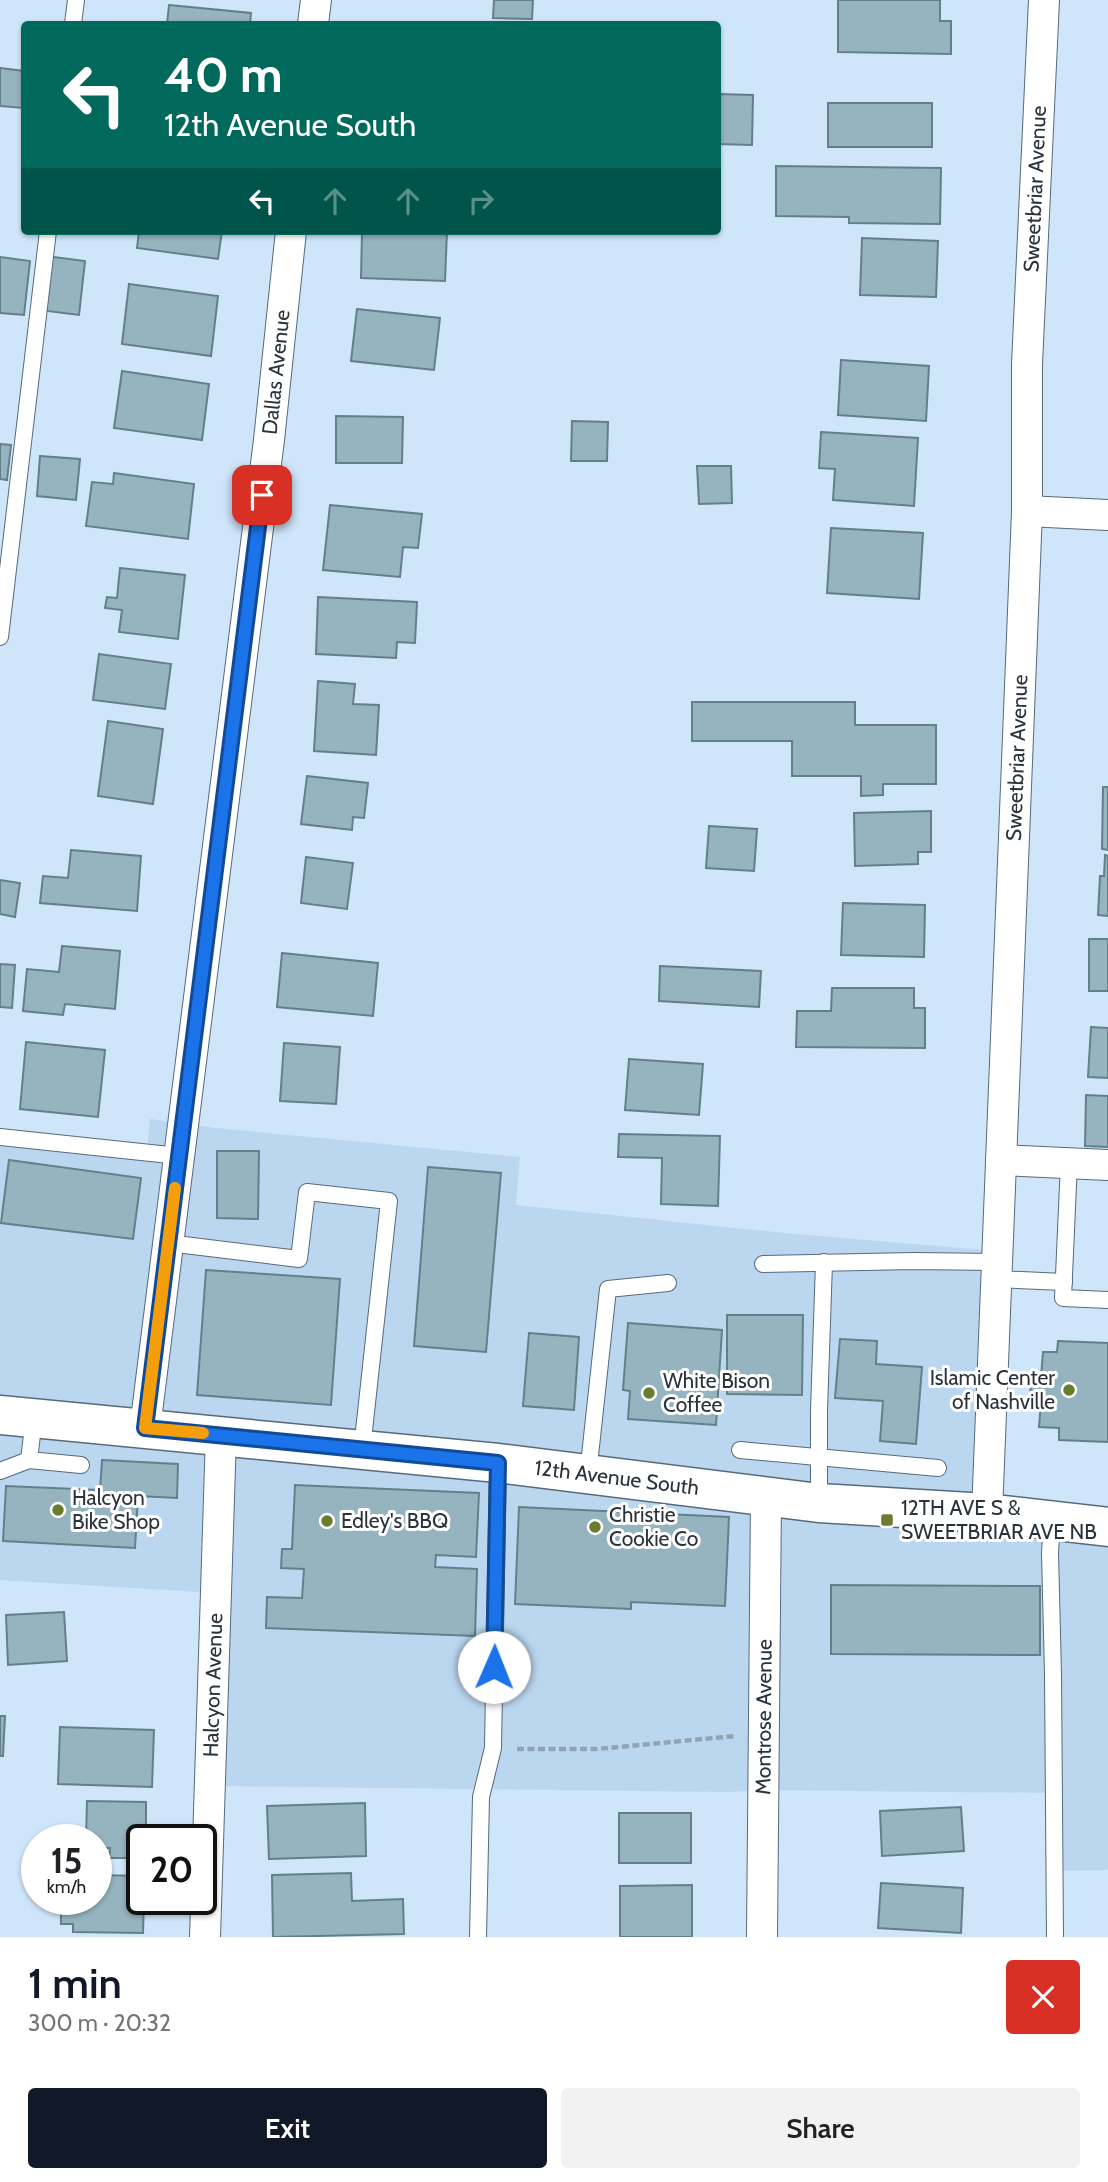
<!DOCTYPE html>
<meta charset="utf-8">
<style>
:root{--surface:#fff;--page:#f2f2f2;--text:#202124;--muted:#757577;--accent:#111827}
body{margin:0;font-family:Cabin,sans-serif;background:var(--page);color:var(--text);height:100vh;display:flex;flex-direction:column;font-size:26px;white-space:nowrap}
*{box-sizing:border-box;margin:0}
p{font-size:23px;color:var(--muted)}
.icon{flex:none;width:38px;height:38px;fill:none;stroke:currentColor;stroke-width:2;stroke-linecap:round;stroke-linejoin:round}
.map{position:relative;height:1937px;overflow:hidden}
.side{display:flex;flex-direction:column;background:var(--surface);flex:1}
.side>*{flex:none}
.guide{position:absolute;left:21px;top:21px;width:700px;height:214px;border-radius:7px;box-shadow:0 2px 5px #0004;background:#00695c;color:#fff;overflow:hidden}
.speed{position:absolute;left:21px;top:1824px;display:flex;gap:14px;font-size:35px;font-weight:700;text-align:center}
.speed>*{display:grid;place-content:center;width:91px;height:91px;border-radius:50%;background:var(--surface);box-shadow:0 2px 5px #0004;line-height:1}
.speed small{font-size:18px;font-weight:400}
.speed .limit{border:4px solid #111;border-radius:10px;background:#fff;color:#111}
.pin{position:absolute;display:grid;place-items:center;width:60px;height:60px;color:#fff;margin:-30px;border-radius:14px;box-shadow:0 4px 10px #0006}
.me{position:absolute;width:77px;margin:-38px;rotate:1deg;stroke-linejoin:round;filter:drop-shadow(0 0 5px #0008)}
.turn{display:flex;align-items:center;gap:24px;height:147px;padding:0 28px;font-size:32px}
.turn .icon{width:91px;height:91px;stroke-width:2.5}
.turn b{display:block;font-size:49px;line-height:60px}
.lanes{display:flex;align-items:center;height:66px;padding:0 28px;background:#0003;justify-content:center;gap:35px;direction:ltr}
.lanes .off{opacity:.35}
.round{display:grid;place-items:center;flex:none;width:74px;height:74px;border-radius:7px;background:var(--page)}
.head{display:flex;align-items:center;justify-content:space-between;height:119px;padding:0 28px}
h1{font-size:42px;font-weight:600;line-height:52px;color:var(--accent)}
.cta{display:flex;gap:14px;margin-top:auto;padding:14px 28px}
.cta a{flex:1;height:80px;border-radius:7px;background:var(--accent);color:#fff;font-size:28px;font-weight:600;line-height:80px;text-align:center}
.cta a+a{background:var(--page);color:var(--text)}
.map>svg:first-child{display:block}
.built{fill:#bbd7f0}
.building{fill:#95b4bf;stroke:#62808a;stroke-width:2}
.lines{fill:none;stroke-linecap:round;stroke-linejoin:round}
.service-casing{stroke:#566a7c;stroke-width:18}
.minor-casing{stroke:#566a7c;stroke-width:32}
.secondary-casing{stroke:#566a7c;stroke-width:41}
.path{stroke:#92a4b4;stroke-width:4.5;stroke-dasharray:7 3.5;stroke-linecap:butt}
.service{stroke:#fff;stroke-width:16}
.minor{stroke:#fff;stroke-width:30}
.secondary{stroke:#fff;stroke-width:38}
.route-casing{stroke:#114b97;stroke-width:18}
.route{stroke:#1a73e8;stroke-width:12}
.slow{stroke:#f59e0b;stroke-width:12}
.poi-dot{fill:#6a7d2d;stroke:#fff;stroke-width:2.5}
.labels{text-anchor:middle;stroke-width:6;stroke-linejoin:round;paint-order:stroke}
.street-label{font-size:21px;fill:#2a333b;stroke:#fff}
.poi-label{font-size:21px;fill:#2a333b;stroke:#fff;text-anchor:start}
</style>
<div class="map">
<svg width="1108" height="1937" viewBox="0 0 1108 1937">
<rect width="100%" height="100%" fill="#cee5fa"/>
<path class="built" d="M150,1119L216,1128L520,1157L516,1205L784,1233L997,1251L987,1513L1108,1527V1870L1054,1871L1053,1793L763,1790L728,1792L210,1786L216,1593L0,1580V1137L147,1152Z"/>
<g class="building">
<path d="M494,0H533L532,19L493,18Z"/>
<path d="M838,0H940V21H951V54L838,52Z"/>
<path d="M169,5L251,13L250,24H167Z"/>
<path d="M0,68L24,71V108L0,106Z"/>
<path d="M718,94L753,95L752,145L718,144Z"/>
<rect x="828" y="103" width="104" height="44"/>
<path d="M776,166L941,168L940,224L849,223V217L776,216Z"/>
<path d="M139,231H222L218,259L137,248Z"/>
<path d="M362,231H447L445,281L361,278Z"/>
<path d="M862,238L938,241L936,297L860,295Z"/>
<path d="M46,256L85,261L79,315L39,310Z"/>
<path d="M0,257L30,261L24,315L0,313Z"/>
<path d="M129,284L218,296L211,356L122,344Z"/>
<path d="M357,309L440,318L434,370L351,361Z"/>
<path d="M841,360L929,366L926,421L838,415Z"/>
<path d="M122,371L209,384L202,440L114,428Z"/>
<path d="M336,416L403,417L402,463H336Z"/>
<path d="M572,421L608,422L607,461H571Z"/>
<path d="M821,432L918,438L914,506L833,500L835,469L819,468Z"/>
<path d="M0,444L11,445L7,480L0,479Z"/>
<path d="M40,456L80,459L76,500L37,496Z"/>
<path d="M697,466H731L732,503L699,504Z"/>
<path d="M114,473L194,484L188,539L86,526L92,482L113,484Z"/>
<path d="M330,505L422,514L418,548L403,547L400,577L323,570Z"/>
<path d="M831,528L923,533L919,599L827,593Z"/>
<path d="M120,568L185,575L178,639L119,632L122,610L105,608L107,597L117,598Z"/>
<path d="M318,597L417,602L415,643L397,642L396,658L316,654Z"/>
<path d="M99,654L171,664L165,709L93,700Z"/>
<path d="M318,681L355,684L353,704L379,705L376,755L314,751Z"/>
<path d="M692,702H855V725H936V784H883V795L861,796V776H792V741H692Z"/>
<path d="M108,721L163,729L153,804L98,796Z"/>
<path d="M307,776L368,783L364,818L353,817L352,830L301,824Z"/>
<path d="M1103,787H1108V850L1102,849Z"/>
<path d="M931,811V852H918V864L855,866L854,813Z"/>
<path d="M709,826L757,829L754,871L706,868Z"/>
<path d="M71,850L141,856L137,911L40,903L43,876L68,878Z"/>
<path d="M1105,855L1108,856V916L1098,915L1100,876H1104Z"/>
<path d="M306,857L353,863L347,909L301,903Z"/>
<path d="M0,880L20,883L15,917L0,914Z"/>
<path d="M843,903L925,905L924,957L841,955Z"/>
<rect x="1089" y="939" width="19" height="52"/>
<path d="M62,946L120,951L115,1009L65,1004L63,1015L23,1011L27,969L59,972Z"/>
<path d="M282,953L378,963L373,1016L277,1007Z"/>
<path d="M0,964L15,965L12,1008L0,1007Z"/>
<path d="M660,966L761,971L759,1007L659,1001Z"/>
<path d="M832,988H914V1008H925V1048L796,1047L797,1011H831Z"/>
<path d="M1091,1027L1108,1028V1078L1088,1077Z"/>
<path d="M26,1042L105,1050L98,1117L20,1109Z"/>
<path d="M284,1043L340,1047L336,1104L280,1101Z"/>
<path d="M629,1059L703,1064L699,1115L625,1110Z"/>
<path d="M1086,1095L1108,1096V1147L1085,1146Z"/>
<path d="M619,1134L720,1136L718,1206L661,1204L662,1158L618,1157Z"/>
<path d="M217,1151H259L258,1219L217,1218Z"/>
<path d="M9,1160L141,1178L133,1239L1,1223Z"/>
<path d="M428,1167L501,1173L486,1352L414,1346Z"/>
<path d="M206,1270L340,1279L331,1405L197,1395Z"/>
<path d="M727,1315H803L802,1395L727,1394Z"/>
<path d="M628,1323L722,1330L716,1425L628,1419L630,1391L623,1390Z"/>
<path d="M529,1333L579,1337L574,1410L523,1406Z"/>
<path d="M840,1339L877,1341L876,1364L922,1367L916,1444L880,1441L883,1401L835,1398Z"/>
<path d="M1058,1341L1108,1343V1442L1059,1440V1428L1039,1427L1041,1402H1029L1032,1377H1041L1043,1352H1057Z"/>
<path d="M102,1460L178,1464L177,1498L138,1496L135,1548L3,1541L6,1486L100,1490Z"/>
<path d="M295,1485L479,1493L476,1557L436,1555L435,1567L477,1569L475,1636L266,1628L267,1597L302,1598L304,1569L281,1568L282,1549H292Z"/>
<path d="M519,1507L729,1517L725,1606L631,1602V1609L515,1604Z"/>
<path d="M831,1585L1040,1586V1655L831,1654Z"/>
<path d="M64,1612L67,1661L8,1665L6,1615Z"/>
<path d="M0,1716H5L3,1756H0Z"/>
<path d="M60,1727L154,1730L152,1787L58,1784Z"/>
<path d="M87,1801L146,1802V1839H142V1858H109L110,1848H96V1839H86Z"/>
<path d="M365,1803L366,1856L269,1859L267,1806Z"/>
<path d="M961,1807L964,1851L882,1856L880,1811Z"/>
<rect x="619" y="1813" width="72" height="50"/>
<path d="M351,1873L352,1901L403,1899L404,1934L273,1937L272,1875Z"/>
<path d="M96,1875L142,1876V1899H144L143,1933L73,1932V1924H61V1899H96Z"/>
<path d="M881,1883L963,1888L961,1933L878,1928Z"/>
<path d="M692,1885V1937H620V1886Z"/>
</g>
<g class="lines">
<defs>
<g id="service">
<path d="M73,24L76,0"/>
<path d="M0,637L48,231"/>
<path d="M0,1137L179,1156"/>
<path d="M1069,1163L1063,1298L1108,1300"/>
<path d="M168,1243L299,1259L307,1192L389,1201L362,1449"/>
<path d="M763,1264L914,1261L997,1262"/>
<path d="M996,1279L1064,1282"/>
<path d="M740,1450L938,1468"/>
<path d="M29,1460L34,1418"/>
<path d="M0,1471L29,1460L81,1465"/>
<path d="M588,1474L608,1289L668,1283"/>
<path d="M819,1503V1411L824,1262"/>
<path d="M1052,1520L1050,1553L1053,1674L1055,1937"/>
<path d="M478,1937L481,1797L493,1748L498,1463"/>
</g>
<g id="minor">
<path d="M313,24L316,0"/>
<path d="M1027,511L1108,515"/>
<path d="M1001,1160L1108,1165"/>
<path id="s1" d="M145,1428L269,440L291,231"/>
<path id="s2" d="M987,1513L1027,511V364L1044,0"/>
<path id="s3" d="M205,1937L221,1435"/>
<path id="s4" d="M762,1937L766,1496"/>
</g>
<g id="secondary">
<path id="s5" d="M0,1415L498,1463L819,1503L987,1513L1108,1527"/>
</g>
</defs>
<use href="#service" class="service-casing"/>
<use href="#minor" class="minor-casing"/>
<use href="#secondary" class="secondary-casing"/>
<path class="path" d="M517,1749H597L735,1736"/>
<use href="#service" class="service"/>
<use href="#minor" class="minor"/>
<use href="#secondary" class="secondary"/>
</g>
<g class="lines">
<defs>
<path id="route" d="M262,495L145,1428L498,1463L494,1667"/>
</defs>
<use href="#route" class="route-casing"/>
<use href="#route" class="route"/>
<path class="slow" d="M175,1188L145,1428L203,1433"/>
</g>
<g class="poi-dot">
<circle cx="1069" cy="1390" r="7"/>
<circle cx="649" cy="1393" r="7"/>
<circle cx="58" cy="1510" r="7"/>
<rect x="880" y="1513" width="14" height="14" rx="3.5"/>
<circle cx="327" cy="1521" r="7"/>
<circle cx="595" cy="1527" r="7"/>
</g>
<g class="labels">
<g class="street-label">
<text dy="7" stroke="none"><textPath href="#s2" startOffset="1325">Sweetbriar Avenue</textPath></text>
<text dy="7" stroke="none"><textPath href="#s1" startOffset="1064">Dallas Avenue</textPath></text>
<text dy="7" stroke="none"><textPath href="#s2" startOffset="756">Sweetbriar Avenue</textPath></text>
<text dy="7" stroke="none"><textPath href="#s5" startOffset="620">12th Avenue South</textPath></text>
<text dy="7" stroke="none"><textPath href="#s3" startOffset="252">Halcyon Avenue</textPath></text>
<text dy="7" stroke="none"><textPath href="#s4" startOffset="220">Montrose Avenue</textPath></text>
</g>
<g class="poi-label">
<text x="1055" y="1385" text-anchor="end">Islamic Center<tspan x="1055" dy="24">of Nashville</tspan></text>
<text x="663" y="1388">White Bison<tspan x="663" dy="24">Coffee</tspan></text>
<text x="72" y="1505">Halcyon<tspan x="72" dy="24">Bike Shop</tspan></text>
<text x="901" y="1515">12TH AVE S &amp;<tspan x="901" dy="24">SWEETBRIAR AVE NB</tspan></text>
<text x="609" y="1522">Christie<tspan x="609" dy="24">Cookie Co</tspan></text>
<text x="341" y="1528">Edley's BBQ</text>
</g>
</g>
</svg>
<div class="speed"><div>15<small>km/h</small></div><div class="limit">20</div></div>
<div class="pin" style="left:262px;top:495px;background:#d93025"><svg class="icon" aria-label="arrive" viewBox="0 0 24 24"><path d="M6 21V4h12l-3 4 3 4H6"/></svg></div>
<svg class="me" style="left:494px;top:1667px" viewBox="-20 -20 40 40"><circle r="19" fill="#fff"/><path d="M0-13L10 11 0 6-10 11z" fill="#1a73e8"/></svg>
<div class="guide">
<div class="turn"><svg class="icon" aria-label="left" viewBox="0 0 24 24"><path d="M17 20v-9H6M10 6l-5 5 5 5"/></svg><div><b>40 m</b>12th Avenue South</div></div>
<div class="lanes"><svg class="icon" aria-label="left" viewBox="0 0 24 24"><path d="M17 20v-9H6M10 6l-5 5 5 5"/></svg><svg class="icon off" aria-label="ahead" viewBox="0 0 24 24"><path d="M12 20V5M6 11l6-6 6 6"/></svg><svg class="icon off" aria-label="ahead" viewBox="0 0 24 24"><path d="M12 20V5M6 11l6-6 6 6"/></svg><svg class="icon off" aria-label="right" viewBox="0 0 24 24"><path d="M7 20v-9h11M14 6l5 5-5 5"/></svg></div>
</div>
</div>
<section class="side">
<div class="head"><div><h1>1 min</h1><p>300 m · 20:32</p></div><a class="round" style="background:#d93025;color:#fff"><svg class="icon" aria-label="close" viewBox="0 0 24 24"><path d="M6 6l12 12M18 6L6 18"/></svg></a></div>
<div class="cta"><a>Exit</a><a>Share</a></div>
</section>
